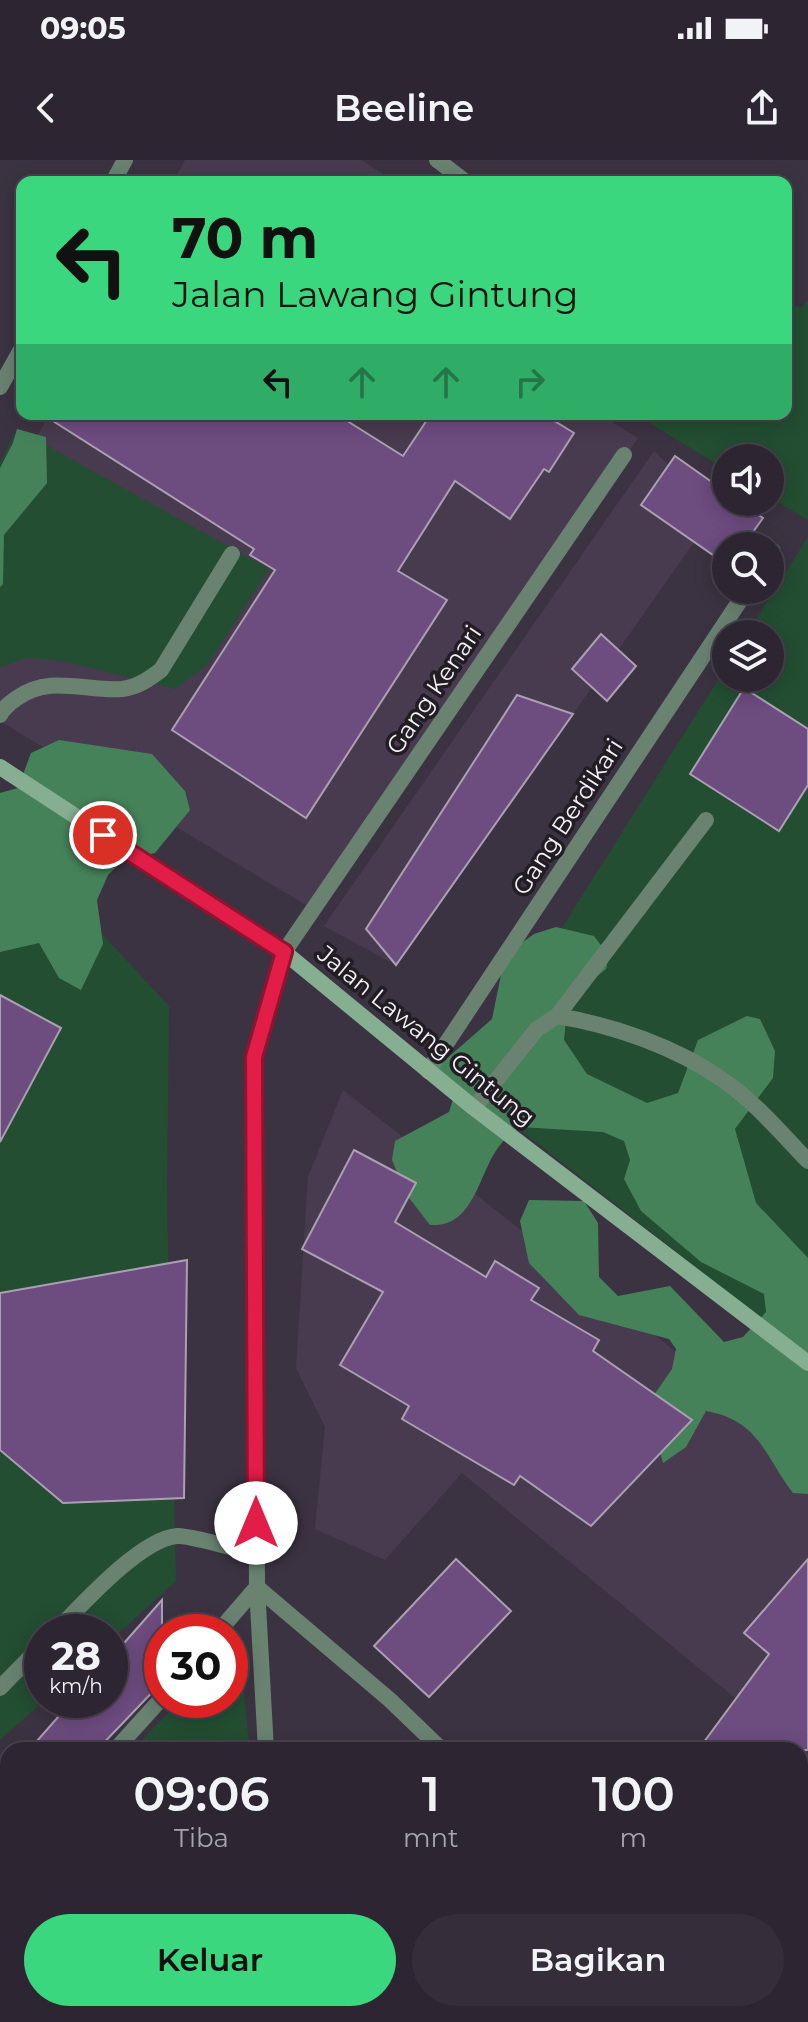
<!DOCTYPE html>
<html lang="id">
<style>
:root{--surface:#2d2632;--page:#352e3a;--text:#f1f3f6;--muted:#a7a5ac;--line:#48434d;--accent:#3bd77f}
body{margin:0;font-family:Montserrat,sans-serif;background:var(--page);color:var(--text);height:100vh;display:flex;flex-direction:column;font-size:30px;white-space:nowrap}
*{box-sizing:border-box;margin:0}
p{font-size:26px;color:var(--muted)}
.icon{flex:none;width:44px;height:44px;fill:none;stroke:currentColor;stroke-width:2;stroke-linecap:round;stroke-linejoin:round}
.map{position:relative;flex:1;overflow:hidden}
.drawer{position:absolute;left:0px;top:1582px;width:808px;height:280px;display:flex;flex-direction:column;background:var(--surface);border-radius:24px 24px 0 0;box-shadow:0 4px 20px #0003,0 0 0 2px var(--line)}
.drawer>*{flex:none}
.top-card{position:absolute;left:16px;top:16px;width:776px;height:244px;border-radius:16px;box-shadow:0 4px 20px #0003,0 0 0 2px var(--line);background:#3bd77f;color:#111;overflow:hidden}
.fabs{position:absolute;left:712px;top:284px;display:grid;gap:16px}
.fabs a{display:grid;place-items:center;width:72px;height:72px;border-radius:50%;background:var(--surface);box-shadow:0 4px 20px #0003,0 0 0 2px var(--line);font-size:40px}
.speed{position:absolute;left:24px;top:1454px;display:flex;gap:16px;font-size:40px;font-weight:700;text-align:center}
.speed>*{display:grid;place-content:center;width:104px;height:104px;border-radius:50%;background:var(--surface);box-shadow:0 4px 20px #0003,0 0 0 2px var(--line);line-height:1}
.speed small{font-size:20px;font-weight:400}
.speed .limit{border:12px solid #d22;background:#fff;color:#111}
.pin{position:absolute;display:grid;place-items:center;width:68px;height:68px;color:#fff;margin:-34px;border:4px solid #fff;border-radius:50%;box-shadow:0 2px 8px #0007}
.me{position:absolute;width:88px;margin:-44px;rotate:0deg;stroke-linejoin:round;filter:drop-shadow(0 0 6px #0008)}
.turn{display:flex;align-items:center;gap:28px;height:168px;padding:0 24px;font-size:36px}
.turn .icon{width:104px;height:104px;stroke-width:2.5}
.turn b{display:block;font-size:56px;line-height:68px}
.lanes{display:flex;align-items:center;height:76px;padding:0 24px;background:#0003;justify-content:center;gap:40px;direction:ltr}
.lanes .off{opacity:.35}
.eta{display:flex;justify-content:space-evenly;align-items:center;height:136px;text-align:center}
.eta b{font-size:48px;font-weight:600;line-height:56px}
.cta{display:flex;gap:16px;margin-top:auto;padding:16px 24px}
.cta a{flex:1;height:92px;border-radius:48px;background:var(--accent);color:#111;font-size:32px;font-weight:600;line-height:92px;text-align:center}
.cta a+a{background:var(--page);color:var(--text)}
.status{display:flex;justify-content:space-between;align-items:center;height:56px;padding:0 40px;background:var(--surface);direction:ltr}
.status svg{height:22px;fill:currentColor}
header{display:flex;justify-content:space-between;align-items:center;height:104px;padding:0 24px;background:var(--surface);font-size:36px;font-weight:600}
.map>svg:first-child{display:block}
.built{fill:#483b4f}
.green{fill:#234e32}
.forest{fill:#45825a}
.building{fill:#6d4c80;stroke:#aaa0b1;stroke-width:2}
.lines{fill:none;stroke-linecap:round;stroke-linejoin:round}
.lane{stroke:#6a8371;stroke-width:16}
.street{stroke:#6a8371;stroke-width:16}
.secondary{stroke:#86ae91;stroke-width:16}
.route-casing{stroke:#92132f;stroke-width:20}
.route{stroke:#e11d48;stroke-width:14}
.labels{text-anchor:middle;stroke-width:7;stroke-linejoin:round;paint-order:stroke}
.street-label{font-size:24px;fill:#f5eff8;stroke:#211d23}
</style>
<div class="status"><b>09:05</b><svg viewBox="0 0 49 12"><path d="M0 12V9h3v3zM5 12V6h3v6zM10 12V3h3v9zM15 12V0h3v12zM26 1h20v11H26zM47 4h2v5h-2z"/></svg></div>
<header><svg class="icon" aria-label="back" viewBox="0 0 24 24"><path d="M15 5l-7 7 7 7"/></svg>Beeline<svg class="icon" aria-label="share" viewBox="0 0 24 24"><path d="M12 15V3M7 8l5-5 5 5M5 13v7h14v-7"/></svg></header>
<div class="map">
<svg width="808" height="1862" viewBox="0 0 808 1862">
<rect width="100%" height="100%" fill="#3c3342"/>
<g class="built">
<path d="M185,0H361L396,22H173Z"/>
<path d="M49,254H599L638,278L316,751L0,561V346Z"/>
<path d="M654,291L716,351L396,805L324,766Z"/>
<path d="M343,930L808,1296V1598L462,1313L385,1400L315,1369L325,1267L296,1208L308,1017Z"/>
</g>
<g class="green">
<path d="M808,140V360L770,337V298H726V310L635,254H786V143L801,148Z"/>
<path d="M17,269L269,409L208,504L175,529L63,501L27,498L0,507V303Z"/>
<path d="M808,377V1195L463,925L726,507V518H770V474H747Z"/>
<path d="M0,689L64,733L169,846L167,1042L176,1421L110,1481V1472H42V1540H45L0,1580Z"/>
<path d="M238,1481L250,1590H132L181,1540H230V1489Z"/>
<path d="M8,1719V1854H276L274,1862H0V1731Z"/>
</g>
<g class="forest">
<path d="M17,269L46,277L47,323L4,375L3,424L0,427V308L13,283Z"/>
<path d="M59,580L152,594L185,631L190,650L155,693L122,701L108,715L97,740L103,784L81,830L59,818L39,783L0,792V633L18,628L31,593Z"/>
<path d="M556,767L594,776L609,796L606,809L568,840L564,880L587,914L647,943L678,933L698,880L747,856L760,859L775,891L773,918L735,969L756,1043L808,1098V1334L793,1333C763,1294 760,1261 706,1251L686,1287L663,1303L647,1245L672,1209L676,1189L669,1179L579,1155L529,1103L520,1061L529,1040L584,1041L598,1063L599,1117L618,1136L670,1126L724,1182L743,1177L766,1152L764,1134L701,1102L641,1051L624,1019L630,1000L624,981L603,972L520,967C514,972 506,977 501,984C478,1011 476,1068 430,1065L406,1034L392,1000L395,981L449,952L455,933L436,908L492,859L505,795L534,774Z"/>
</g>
<g class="building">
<path d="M42,254H336L403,296L431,254H543L574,273L549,312L544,309L510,359L455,321L398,411L447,440L306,658L172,570L275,410L250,395L254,389Z"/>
<path d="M675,296L726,332V342H741L763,358L743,386H726V404L641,345Z"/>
<path d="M601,474L636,506L607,541L572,509Z"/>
<path d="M744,528L808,569V625L779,671L690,614Z"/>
<path d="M517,535L573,554L396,805L366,769Z"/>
<path d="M0,835L61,868L0,982Z"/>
<path d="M354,990L416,1023L395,1062L486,1117L495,1101L539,1128L531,1140L599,1180L593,1191L692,1260L591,1366L520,1316L514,1325L402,1259L409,1246L340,1205L383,1132L302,1089Z"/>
<path d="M187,1100L184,1338L63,1343L0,1290V1133Z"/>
<path d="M456,1399L511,1451L429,1537L374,1486Z"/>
<path d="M808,1399V1590H698L769,1494L744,1473Z"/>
<path d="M162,1440V1522L97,1590H29L73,1540H110V1499Z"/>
</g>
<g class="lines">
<g class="lane">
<path d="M0,555C4,547 10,543 17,538C50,514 86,532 122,529C138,527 149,519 161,510L232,394"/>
<path d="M557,856L706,660"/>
<path d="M474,948L537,869L557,856C613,865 676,887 723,920C755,942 781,973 808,1001"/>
<path d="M55,1472C81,1446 140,1379 177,1376C190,1375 240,1390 256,1394"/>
<path d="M0,1528L42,1485"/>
</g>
<g class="street">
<path d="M437,0L466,22"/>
<path d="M113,22L125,0"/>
<path d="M0,227L22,188"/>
<path d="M770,395L773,391"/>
<path d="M428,911L747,430"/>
<path d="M218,1472L257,1427L390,1540L442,1590"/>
<path d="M115,1590L162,1538"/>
<path d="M266,1590L257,1427L254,897L284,792L624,295"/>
<path d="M0,1698L8,1690"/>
<path d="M800,1766L808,1755"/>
<path d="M279,1854V1862"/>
<path d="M730,1862L736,1854"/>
</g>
<path class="secondary" d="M0,607L284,792L474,948L808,1203"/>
</g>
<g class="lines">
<defs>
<path id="route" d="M103,675L284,792L254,897L256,1363"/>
</defs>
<use href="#route" class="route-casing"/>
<use href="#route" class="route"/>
</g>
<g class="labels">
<g class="street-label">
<text transform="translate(434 530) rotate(-56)" y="8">Gang Kenari</text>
<text transform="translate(568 657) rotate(-57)" y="8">Gang Berdikari</text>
<text transform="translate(426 876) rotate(39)" y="8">Jalan Lawang Gintung</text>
</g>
</g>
</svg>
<div class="fabs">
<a><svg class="icon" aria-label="sound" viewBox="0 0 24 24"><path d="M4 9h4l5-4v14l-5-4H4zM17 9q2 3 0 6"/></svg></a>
<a><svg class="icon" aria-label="search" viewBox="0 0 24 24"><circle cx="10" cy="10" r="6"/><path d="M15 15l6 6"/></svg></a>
<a><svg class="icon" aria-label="layers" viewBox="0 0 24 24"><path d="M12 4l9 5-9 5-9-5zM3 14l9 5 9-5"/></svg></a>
</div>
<div class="speed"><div>28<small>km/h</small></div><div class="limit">30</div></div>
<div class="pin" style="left:103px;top:675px;background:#d93025"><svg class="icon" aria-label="arrive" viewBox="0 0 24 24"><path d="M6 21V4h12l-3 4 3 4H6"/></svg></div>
<svg class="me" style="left:256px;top:1363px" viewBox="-20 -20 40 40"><circle r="19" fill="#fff"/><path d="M0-13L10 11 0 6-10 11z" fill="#e11d48"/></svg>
<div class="top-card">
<div class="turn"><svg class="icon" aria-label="left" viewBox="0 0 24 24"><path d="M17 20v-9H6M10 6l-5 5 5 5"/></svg><div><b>70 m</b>Jalan Lawang Gintung</div></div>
<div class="lanes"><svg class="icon" aria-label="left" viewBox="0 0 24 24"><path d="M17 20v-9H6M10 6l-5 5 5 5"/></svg><svg class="icon off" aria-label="ahead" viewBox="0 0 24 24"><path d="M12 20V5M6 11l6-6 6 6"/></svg><svg class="icon off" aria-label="ahead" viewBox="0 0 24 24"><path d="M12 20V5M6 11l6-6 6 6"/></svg><svg class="icon off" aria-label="right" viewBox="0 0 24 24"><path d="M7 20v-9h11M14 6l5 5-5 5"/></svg></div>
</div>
<section class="drawer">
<div class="eta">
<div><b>09:06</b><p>Tiba</p></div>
<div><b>1</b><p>mnt</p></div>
<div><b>100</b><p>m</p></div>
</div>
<div class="cta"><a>Keluar</a><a>Bagikan</a></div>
</section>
</div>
